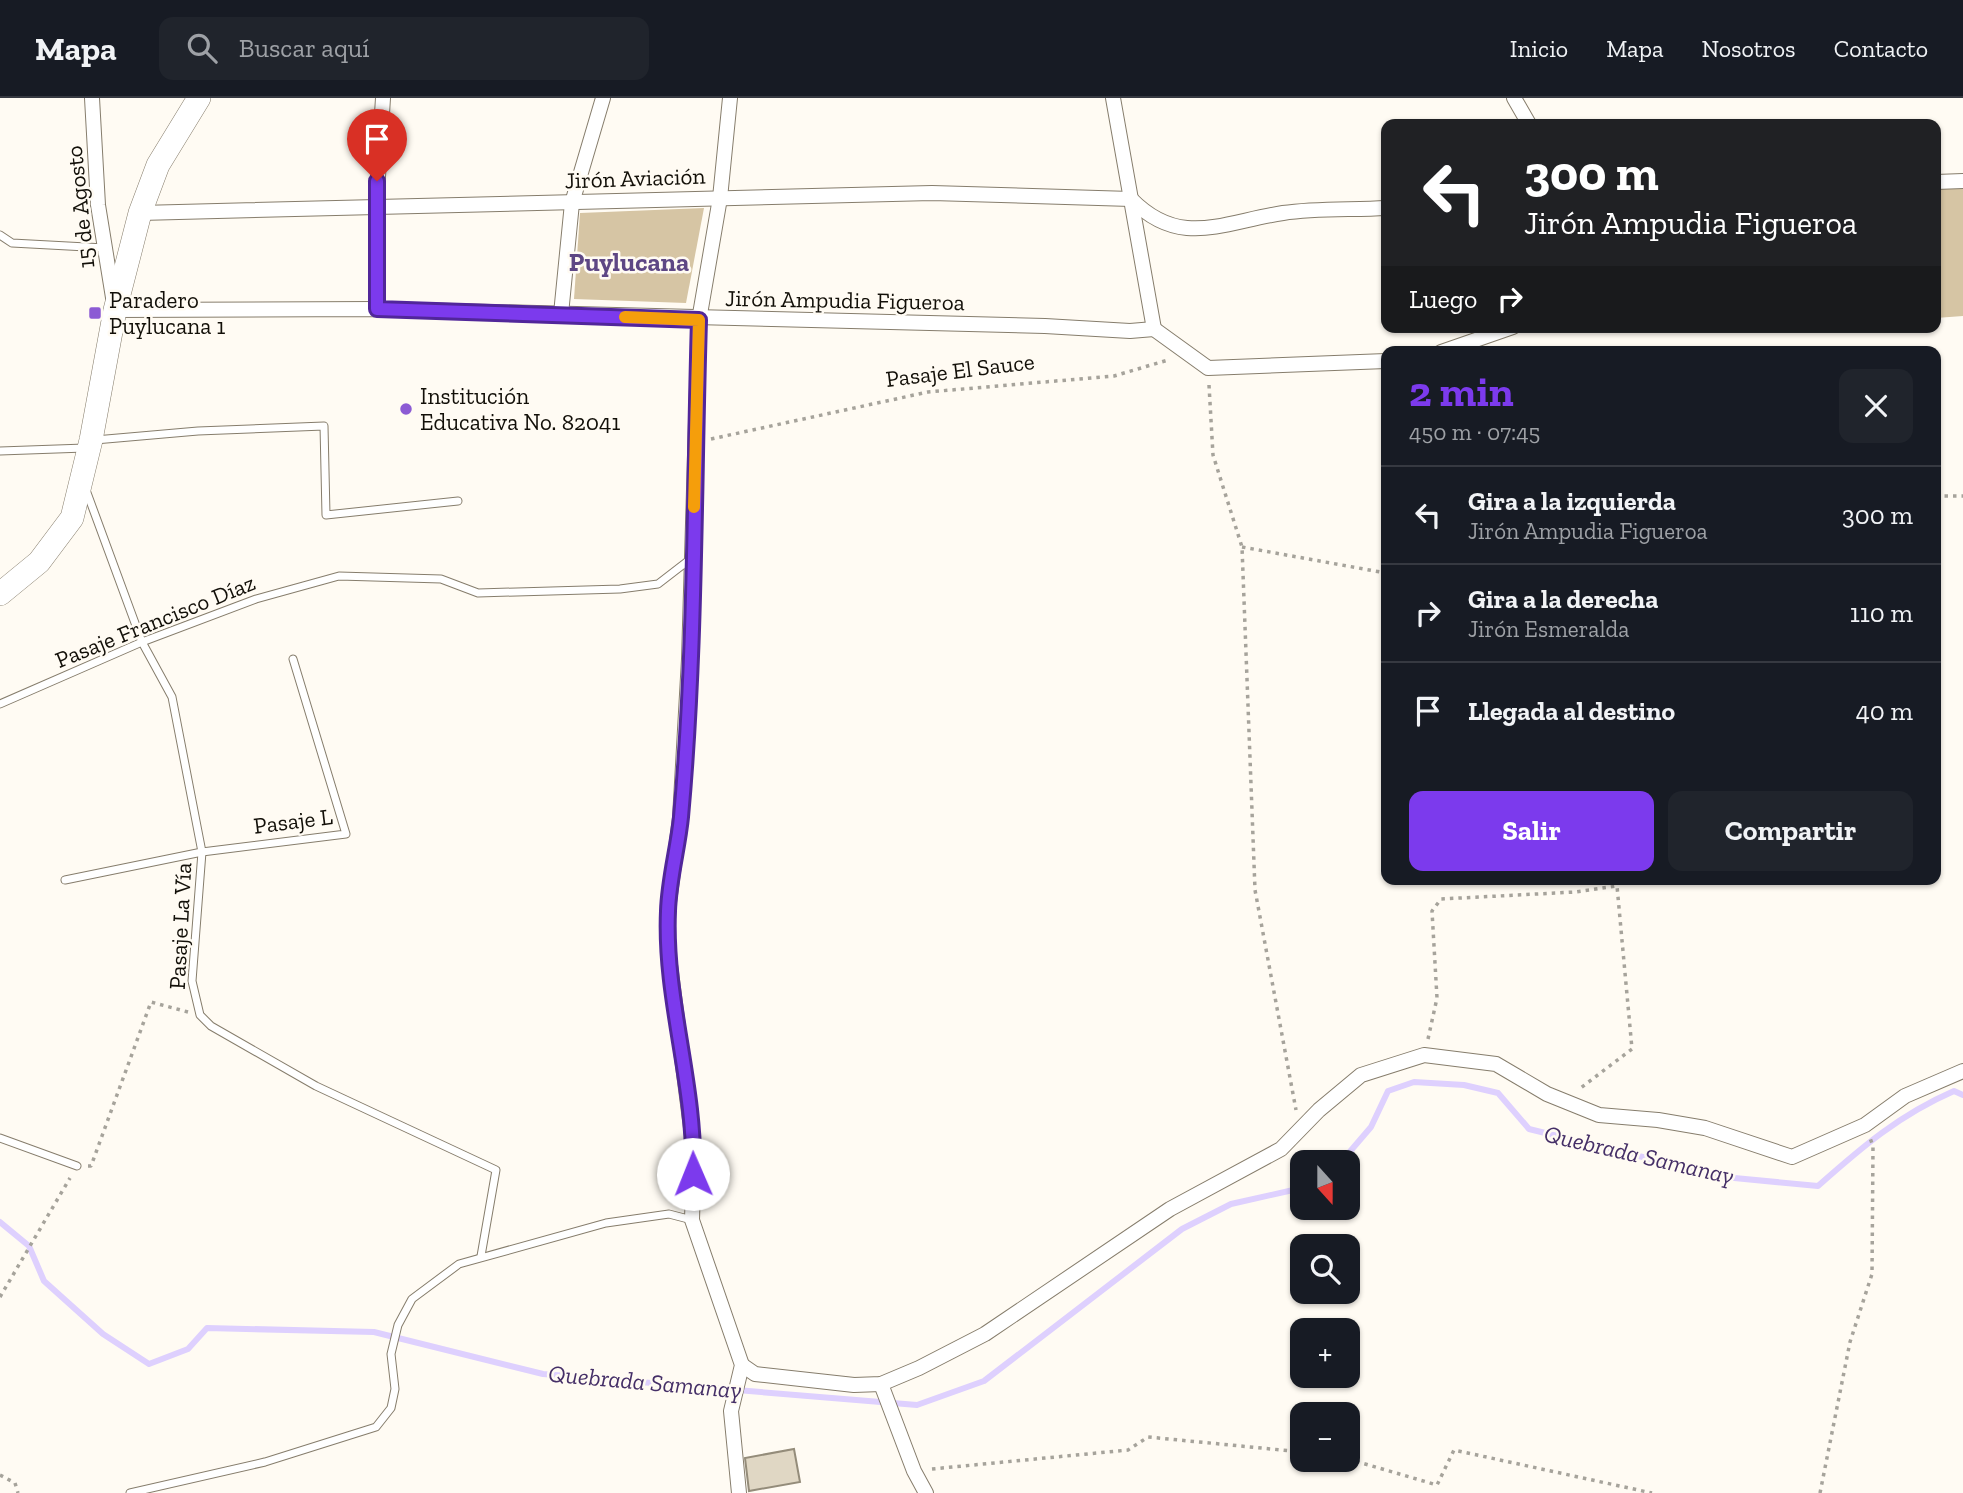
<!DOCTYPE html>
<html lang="es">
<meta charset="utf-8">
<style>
:root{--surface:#171b24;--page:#20242c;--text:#f1f3f6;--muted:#9ea1a6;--line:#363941;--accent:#7c3aed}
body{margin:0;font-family:"Zilla Slab",serif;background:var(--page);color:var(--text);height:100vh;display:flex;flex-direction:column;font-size:26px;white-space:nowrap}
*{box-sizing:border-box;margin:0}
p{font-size:23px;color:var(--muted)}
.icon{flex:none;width:38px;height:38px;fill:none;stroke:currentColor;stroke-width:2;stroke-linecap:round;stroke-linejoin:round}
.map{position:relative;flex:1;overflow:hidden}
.details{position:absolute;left:1381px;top:248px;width:560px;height:539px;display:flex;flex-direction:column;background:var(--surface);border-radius:14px;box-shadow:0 2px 5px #0004}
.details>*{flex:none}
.top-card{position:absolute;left:1381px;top:21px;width:560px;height:214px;border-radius:14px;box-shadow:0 2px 5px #0004;background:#202124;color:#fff;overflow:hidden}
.needle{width:46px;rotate:159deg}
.buttons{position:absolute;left:1290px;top:1052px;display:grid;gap:14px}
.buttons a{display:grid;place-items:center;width:70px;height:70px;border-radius:14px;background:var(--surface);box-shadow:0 2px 5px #0004;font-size:35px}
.pin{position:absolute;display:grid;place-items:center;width:60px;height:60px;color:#fff;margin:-72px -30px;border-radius:50% 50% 50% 0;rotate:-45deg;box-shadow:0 0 7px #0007}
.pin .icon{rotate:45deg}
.me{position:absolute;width:77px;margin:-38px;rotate:359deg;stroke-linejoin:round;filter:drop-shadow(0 0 5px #0008)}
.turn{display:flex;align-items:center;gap:24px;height:147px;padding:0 28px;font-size:32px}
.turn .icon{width:91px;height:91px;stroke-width:2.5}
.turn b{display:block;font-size:49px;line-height:60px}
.then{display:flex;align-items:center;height:66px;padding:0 28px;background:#0003;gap:14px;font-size:26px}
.round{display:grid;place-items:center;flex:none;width:74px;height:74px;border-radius:14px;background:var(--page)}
.overview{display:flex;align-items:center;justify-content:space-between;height:119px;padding:0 28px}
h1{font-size:42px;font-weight:700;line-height:52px;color:var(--accent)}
.primary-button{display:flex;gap:14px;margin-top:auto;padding:14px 28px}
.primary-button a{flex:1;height:80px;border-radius:14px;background:var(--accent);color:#fff;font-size:28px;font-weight:700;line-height:80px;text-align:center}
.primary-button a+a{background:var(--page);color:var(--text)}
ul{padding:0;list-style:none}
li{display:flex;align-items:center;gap:21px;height:98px;padding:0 28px;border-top:2px solid var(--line)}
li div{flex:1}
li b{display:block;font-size:26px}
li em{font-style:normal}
header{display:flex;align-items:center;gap:42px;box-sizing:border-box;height:98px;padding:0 35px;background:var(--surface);border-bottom:2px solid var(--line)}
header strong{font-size:33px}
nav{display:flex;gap:38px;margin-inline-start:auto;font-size:24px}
.search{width:490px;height:63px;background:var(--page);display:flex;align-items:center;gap:18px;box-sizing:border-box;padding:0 24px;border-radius:14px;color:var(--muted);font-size:26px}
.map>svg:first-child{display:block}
.green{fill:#d6c5a4}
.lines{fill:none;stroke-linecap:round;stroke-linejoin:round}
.stream{stroke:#ded0fe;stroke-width:6}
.building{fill:#e0d7c4;stroke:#948c7a;stroke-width:2}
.service-casing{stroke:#867d6c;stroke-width:9}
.minor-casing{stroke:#867d6c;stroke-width:16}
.primary-casing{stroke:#867d6c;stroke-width:24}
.path{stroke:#a6a39b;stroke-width:3.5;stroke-dasharray:3.5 5;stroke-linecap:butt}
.service{stroke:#fff;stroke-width:7}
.minor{stroke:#fff;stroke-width:14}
.primary{stroke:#fff;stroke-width:23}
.route-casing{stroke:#51269a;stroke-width:18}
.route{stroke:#7c3aed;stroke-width:12}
.slow{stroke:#f59e0b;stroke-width:12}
.poi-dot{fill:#8c5bd4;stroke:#fffbf3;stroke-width:2.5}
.labels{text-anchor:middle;stroke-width:5;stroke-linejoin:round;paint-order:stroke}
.street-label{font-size:23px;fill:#120f08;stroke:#fffbf3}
.poi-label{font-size:23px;fill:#120f08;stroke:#fffbf3;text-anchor:start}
.water-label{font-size:24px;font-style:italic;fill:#452f67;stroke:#fffbf3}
.quarter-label{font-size:26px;font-weight:bold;fill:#5e4784;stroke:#fffbf3}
</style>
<header>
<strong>Mapa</strong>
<div class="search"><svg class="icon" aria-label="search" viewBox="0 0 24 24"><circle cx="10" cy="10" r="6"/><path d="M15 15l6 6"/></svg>Buscar aquí</div>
<nav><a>Inicio</a><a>Mapa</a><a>Nosotros</a><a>Contacto</a></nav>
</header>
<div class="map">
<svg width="1963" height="1395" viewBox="0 0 1963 1395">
<rect width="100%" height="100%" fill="#fffbf3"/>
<g class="green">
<path d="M1963,88V218L1936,220V90Z"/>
<path d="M704,110L686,205L574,201L580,115Z"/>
</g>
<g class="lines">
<g class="stream">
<path d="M1341,1064L1371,1029L1388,993L1414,984L1464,987L1498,995L1529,1031L1724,1079L1818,1088C1862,1049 1899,1017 1954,993L1963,997"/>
<path d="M0,1124L29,1148L44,1183L103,1236L149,1266L188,1251L207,1230L374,1234L543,1276L917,1307L984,1283L1182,1131L1231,1106L1302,1090"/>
</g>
</g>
<path class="building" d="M794,1351L800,1384L749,1393L745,1360Z"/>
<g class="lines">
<defs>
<g id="service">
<path d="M0,137L12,145L105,150"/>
<path d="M95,342L198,333L324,328L326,417L458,403"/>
<path d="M0,353L85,350"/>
<path d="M86,392L142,544L172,599L202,754L192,883L200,917L211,928L316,988L496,1072L481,1158"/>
<path d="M0,606L142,544L256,501L339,478L441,481L478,495L620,491L658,486L693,459"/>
<path d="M65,782L202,754L346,736L293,561"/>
<path d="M0,1040L77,1068"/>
<path d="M130,1395L265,1364L376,1329L391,1310L395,1291L391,1256L398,1227L412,1201L459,1166L606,1125L669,1116L692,1122"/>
</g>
<g id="minor">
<path d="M92,0L98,107L115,212L377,211L1045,228L1130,233L1154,231"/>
<path d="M730,0L720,100L699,222L689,561L680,720L668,812V851L694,1053L692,1122L742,1267L731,1313L739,1395"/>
<path d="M1113,0L1154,231"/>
<path d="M1514,0L1529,26"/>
<path d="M1936,84L1963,83"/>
<path d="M140,115L932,95L1131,101C1180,151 1223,124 1283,115C1316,110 1352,112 1386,110"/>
<path d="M377,211L376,110L383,0"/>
<path d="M561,216L572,105L603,0"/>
<path d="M1154,231L1208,270L1386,263"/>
<path d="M1441,254L1513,229"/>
<path d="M742,1267L755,1276L854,1287L881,1286L919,1270L985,1236L1170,1111L1281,1051L1319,1012L1361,977L1424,957L1496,966L1547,996L1599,1017L1658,1022L1705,1030L1792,1059L1865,1027L1905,998L1963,973"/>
<path d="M881,1286L914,1373L926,1395"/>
</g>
<path id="primary" d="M0,496L39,464L72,420L91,342L115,212L140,115L158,67L199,0"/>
</defs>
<use href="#service" class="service-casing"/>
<use href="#minor" class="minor-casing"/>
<use href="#primary" class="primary-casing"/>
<g class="path">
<path d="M1209,287L1213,357L1242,449L1255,792L1296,1012"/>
<path d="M711,341L928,294L1114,278L1168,262"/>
<path d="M1936,398H1963"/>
<path d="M1242,449L1386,475"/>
<path d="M1428,941L1437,900L1432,813L1441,801L1575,794L1617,788L1632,951L1578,992"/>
<path d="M88,1068H91L151,904L188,914"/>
<path d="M0,1199L70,1080"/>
<path d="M1348,1361L1437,1387L1454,1352L1652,1395"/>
<path d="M932,1371L1128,1352L1148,1339L1302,1354"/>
<path d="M0,1377L15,1385L18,1395"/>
<path d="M1820,1395L1850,1244L1872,1176L1873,1048L1870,1040"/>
</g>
<use href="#service" class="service"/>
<use href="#minor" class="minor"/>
<use href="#primary" class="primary"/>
</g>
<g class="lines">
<defs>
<path id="route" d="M377,83V211L699,222C694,387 696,554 681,719C678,750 669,781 668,813C664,902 696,987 693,1076"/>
</defs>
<use href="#route" class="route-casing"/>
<use href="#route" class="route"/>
<path class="slow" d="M625,219L699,222L694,409"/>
</g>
<g class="poi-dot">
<rect x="88" y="208" width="14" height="14" rx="3.5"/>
<circle cx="406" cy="311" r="7"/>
</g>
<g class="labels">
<g class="street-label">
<text transform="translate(635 80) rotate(-2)" y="8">Jirón Aviación</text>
<text transform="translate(80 109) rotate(-96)" y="8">15 de Agosto</text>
<text transform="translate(845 202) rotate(1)" y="8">Jirón Ampudia Figueroa</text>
<text transform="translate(960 272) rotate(-7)" y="8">Pasaje El Sauce</text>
<text transform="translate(155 523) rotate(-22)" y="8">Pasaje Francisco Díaz</text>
<text transform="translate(293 723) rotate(-7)" y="8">Pasaje L</text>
<text transform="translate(180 828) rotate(-87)" y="8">Pasaje La Vía</text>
</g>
<g class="poi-label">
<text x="109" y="210">Paradero<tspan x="109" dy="26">Puylucana 1</tspan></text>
<text x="420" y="306">Institución<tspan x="420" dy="26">Educativa No. 82041</tspan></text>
</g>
<g class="water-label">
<text transform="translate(1639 1057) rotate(13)" y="8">Quebrada Samanay</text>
<text transform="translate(645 1284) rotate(5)" y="8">Quebrada Samanay</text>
</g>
<g class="quarter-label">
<text x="629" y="173">Puylucana</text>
</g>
</g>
</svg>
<div class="buttons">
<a><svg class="needle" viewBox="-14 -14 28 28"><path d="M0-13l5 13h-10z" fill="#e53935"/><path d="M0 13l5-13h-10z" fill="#9ea1a6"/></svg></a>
<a><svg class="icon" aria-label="search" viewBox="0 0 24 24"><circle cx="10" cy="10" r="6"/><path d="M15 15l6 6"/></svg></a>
<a>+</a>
<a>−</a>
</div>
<div class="pin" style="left:377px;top:83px;background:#d93025"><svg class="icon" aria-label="arrive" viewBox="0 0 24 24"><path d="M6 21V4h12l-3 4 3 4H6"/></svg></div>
<svg class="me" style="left:693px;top:1076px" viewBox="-20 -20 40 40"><circle r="19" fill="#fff"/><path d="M0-13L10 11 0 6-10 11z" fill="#7c3aed"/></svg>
<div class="top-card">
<div class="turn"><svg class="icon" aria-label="left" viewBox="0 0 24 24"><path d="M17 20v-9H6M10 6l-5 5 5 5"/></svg><div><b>300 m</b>Jirón Ampudia Figueroa</div></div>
<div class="then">Luego<svg class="icon" aria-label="right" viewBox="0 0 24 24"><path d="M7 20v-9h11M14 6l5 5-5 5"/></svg></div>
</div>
<section class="details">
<div class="overview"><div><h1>2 min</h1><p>450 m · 07:45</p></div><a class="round"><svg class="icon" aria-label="close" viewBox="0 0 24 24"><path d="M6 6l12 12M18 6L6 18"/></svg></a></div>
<ul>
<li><svg class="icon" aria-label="left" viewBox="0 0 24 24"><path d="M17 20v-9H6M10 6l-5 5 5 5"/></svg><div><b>Gira a la izquierda</b><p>Jirón Ampudia Figueroa</p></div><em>300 m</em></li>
<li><svg class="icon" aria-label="right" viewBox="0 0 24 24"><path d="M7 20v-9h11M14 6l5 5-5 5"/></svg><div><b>Gira a la derecha</b><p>Jirón Esmeralda</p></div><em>110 m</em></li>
<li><svg class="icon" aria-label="arrive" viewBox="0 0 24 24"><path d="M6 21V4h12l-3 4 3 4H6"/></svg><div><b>Llegada al destino</b></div><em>40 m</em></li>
</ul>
<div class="primary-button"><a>Salir</a><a>Compartir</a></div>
</section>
</div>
